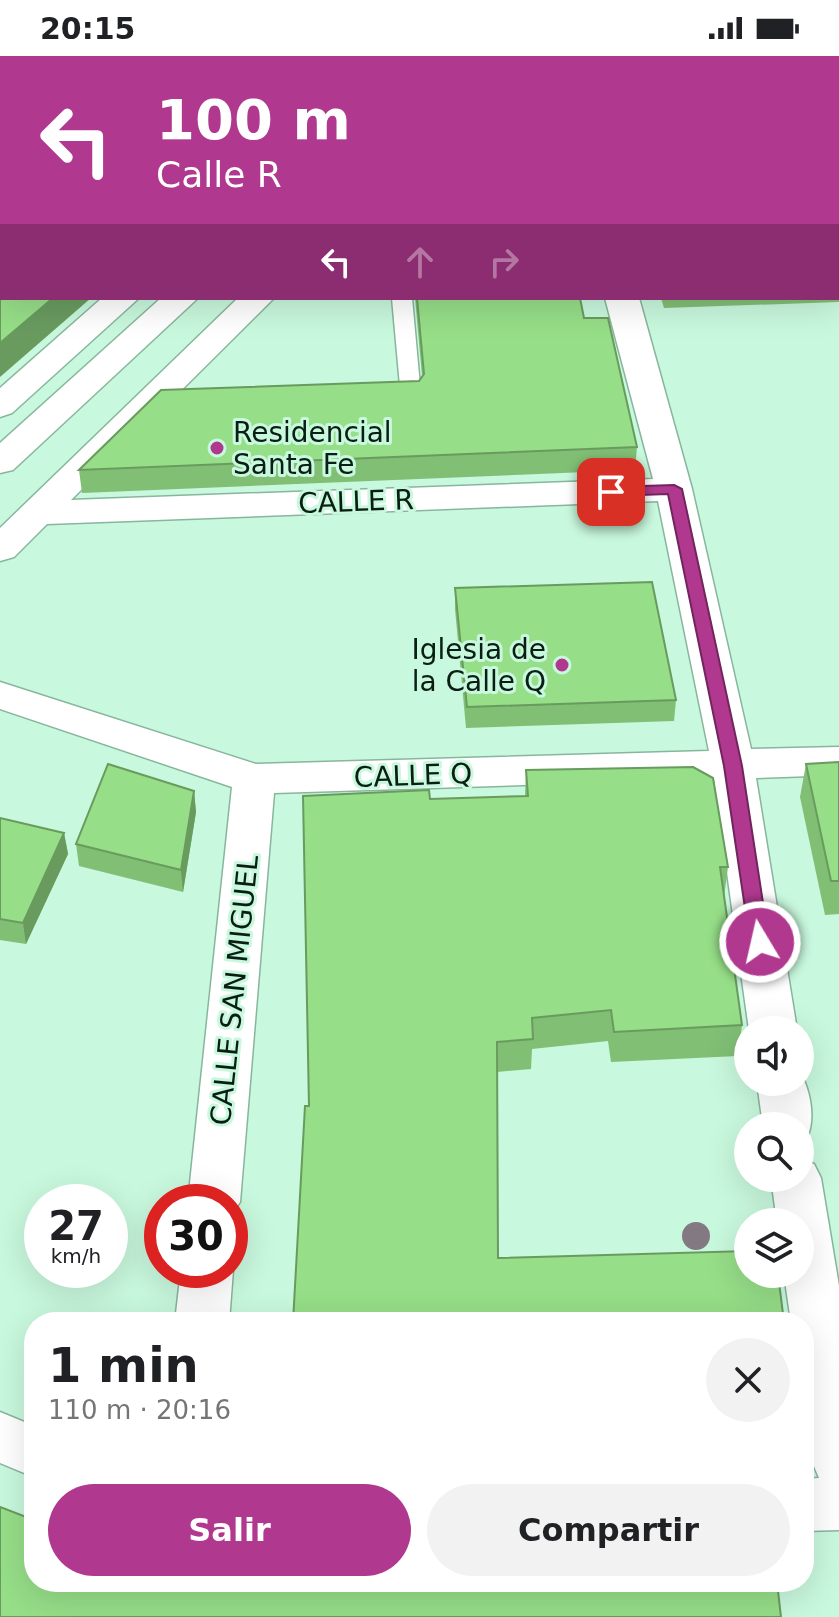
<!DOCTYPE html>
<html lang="es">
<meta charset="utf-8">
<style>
:root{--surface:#fff;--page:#f2f2f2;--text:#202124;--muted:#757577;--accent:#b0398f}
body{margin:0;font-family:"DejaVu Sans",sans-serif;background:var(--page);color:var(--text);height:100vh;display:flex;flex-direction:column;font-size:30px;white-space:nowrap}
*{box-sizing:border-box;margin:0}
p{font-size:26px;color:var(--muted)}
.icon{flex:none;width:44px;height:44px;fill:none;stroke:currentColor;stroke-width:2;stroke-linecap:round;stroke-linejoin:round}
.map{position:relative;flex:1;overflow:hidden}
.details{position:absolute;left:24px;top:1256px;width:790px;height:280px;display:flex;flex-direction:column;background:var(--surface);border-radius:32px;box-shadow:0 8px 32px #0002}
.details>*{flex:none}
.banner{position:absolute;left:0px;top:0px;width:840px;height:244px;box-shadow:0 8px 32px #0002;background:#b0398f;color:#fff;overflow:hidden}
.controls{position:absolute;left:734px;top:960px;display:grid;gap:16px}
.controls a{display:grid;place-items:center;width:80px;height:80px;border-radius:50%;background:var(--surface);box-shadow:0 8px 32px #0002;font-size:40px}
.speed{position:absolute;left:24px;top:1128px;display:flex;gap:16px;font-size:40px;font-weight:700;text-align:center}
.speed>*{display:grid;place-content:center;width:104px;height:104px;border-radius:50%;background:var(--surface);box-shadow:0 8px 32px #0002;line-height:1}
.speed small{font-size:20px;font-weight:400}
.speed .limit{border:12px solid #d22;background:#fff;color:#111}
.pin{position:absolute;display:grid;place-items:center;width:68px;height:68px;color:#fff;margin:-34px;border-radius:16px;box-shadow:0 4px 12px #0006}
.me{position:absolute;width:88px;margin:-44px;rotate:351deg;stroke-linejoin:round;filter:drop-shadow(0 0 6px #0008)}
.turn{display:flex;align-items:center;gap:28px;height:168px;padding:0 24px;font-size:36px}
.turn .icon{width:104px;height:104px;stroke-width:2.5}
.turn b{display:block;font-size:56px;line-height:68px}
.lanes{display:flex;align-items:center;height:76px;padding:0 24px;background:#0003;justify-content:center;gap:40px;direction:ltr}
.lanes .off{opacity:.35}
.round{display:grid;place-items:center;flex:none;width:84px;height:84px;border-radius:42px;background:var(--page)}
.headline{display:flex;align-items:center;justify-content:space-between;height:136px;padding:0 24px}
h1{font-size:48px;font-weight:700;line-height:60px}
.button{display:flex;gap:16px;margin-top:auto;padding:16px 24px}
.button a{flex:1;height:92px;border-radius:48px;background:var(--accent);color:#fff;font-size:32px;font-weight:700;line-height:92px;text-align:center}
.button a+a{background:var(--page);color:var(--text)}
.status{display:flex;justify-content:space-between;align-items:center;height:56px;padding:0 40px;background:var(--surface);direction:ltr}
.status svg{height:22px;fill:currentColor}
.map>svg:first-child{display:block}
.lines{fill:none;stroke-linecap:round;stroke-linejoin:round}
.lane-casing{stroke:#88b69d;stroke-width:3}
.street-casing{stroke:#88b69d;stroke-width:3}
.primary-casing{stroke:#88b69d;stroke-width:3}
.lane{fill:#fff;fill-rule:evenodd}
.street{fill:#fff;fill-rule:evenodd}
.primary{fill:#fff;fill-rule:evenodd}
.tree{fill:#837983}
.wall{fill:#81bf75}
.shaded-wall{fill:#699b5f}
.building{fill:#96de88;stroke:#699b5f;stroke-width:2}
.route{fill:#b0398f;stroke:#72255d;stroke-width:2}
.poi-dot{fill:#b0398f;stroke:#c8f8dd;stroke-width:3}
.labels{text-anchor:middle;stroke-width:6;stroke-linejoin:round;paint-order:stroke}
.poi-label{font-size:28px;fill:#0b1e14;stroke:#c8f8dd;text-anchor:start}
.street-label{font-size:28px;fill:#0b1e14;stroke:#c8f8dd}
</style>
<div class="status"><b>20:15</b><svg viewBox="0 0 49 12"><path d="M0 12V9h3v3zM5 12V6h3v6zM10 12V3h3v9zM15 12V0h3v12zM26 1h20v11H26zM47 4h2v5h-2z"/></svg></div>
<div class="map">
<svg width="839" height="1561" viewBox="0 0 839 1561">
<rect width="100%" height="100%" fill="#c8f8dd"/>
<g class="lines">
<defs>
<path id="lane" d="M392,242H412L421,341L411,347L401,341Z"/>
<g id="street">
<path d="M379,0H408L378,2Z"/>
<path d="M102,242H139L12,357L0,361V332Z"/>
<path d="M238,242H274L71,444L653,423L605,242H639L692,433L751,693L839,691V719L756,722L797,974H749L714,723L274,737L240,1146L230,1161V1146H188L232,731L0,653V626L256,708L709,695L658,445L47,468L14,501L0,505V472Z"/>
<path d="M800,1016C811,1036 816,1064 806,1084L800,1086V1070H763L757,1026H800Z"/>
<path d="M800,1103L814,1108L821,1122L839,1230V1474L804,1475V1423L819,1422C797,1375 804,1317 804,1266H791L784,1218H800V1166H777L771,1122H800Z"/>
<path d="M230,1207L233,1214L229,1266H175L181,1214H230Z"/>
<path d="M0,1356L34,1370V1421L0,1407Z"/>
</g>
<g id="primary">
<path d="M433,0H464L432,2Z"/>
<path d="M161,242H198L13,414L0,417V387Z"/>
</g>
</defs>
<use href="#lane" class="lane-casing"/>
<use href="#street" class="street-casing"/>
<use href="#primary" class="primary-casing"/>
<use href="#lane" class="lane"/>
<use href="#street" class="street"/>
<use href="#primary" class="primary"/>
</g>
<circle class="tree" cx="696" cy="1180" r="14"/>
<g class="wall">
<path d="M832,0H839V12L838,2H833Z"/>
<path d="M838,81H839V246L664,252L661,242H838Z"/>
<path d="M415,242H580L584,262L637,391L635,414L82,437L79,414L419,325L422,320Z"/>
<path d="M455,532L676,644L674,665L466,672L455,553Z"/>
<path d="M839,706V858L825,859L800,741L806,708Z"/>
<path d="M526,714L728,811L724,841L742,969L738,1000L611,1006L608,985L532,993L531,1013L497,1016L293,1266L309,1050L430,743L525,740Z"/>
<path d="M194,735L196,756L183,836L79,810L76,788Z"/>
<path d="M0,762L64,777L68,798L26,888L0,884Z"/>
</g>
<g class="shaded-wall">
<path d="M352,0H376V2H350Z"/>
<path d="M53,242H91L0,321V287Z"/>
<path d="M194,735L196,756L183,836L181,814Z"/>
<path d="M64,777L68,798L26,888L23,867Z"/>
</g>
<g class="building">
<path d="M0,0H352L350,2H2V242H53L0,287Z"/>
<path d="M501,0H749L750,2H499Z"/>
<path d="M838,81H839L838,224Z"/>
<path d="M417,242H580L584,262H608L637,391L79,414L161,334L419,325L424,318Z"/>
<path d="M652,526L676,644L467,651L455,532Z"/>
<path d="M839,706V825H831L806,708Z"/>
<path d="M108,708L194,735L181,814L76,788Z"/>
<path d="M693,711L713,722L728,811H720L742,969L614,976L611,954L532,962L533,983L497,986L498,1202L748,1195V1218H778L784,1266H293L305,1050H309L303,740L429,734L430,743L528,740L526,714Z"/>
<path d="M0,762L64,777L23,867L0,863Z"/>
<path d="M0,1451L34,1464V1526H777L781,1561H0Z"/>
</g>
<path class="route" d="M674,429L682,433L742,710L769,886L760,893L750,886L724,710L668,438L611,440L603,436L611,431Z"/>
<g class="poi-dot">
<circle cx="217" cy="392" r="8"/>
<circle cx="562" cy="609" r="8"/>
</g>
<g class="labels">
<g class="poi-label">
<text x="233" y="386">Residencial<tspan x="233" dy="32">Santa Fe</tspan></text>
<text x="546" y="603" text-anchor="end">Iglesia de<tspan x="546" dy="32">la Calle Q</tspan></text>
</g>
<g class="street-label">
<text transform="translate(356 445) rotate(-2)" y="10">CALLE R</text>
<text transform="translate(413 719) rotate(-2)" y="10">CALLE Q</text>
<text transform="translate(234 934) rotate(-84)" y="10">CALLE SAN MIGUEL</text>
</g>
</g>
</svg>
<div class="controls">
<a><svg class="icon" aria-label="sound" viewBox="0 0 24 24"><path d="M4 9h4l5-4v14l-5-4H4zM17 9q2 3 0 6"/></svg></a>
<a><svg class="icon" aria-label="search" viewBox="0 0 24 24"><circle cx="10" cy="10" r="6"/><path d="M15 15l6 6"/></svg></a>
<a><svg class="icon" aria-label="layers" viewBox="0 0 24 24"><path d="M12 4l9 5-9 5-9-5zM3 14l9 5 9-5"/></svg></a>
</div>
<div class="speed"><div>27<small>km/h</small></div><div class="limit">30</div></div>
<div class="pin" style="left:611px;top:436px;background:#d93025"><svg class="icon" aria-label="arrive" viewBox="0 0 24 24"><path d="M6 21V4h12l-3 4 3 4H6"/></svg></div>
<svg class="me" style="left:760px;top:886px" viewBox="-20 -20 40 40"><circle r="17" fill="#b0398f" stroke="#fff" stroke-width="3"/><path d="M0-11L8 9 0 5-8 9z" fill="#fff"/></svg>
<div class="banner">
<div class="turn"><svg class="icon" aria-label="left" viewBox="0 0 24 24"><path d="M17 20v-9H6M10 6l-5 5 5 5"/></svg><div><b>100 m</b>Calle R</div></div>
<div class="lanes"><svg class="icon" aria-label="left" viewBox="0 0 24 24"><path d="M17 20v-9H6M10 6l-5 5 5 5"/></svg><svg class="icon off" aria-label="ahead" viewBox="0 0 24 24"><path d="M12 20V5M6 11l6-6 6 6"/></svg><svg class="icon off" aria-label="right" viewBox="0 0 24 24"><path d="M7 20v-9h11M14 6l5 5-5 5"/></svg></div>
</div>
<section class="details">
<div class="headline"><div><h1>1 min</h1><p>110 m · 20:16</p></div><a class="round"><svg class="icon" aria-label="close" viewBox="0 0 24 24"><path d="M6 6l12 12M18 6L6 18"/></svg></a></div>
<div class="button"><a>Salir</a><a>Compartir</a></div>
</section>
</div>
